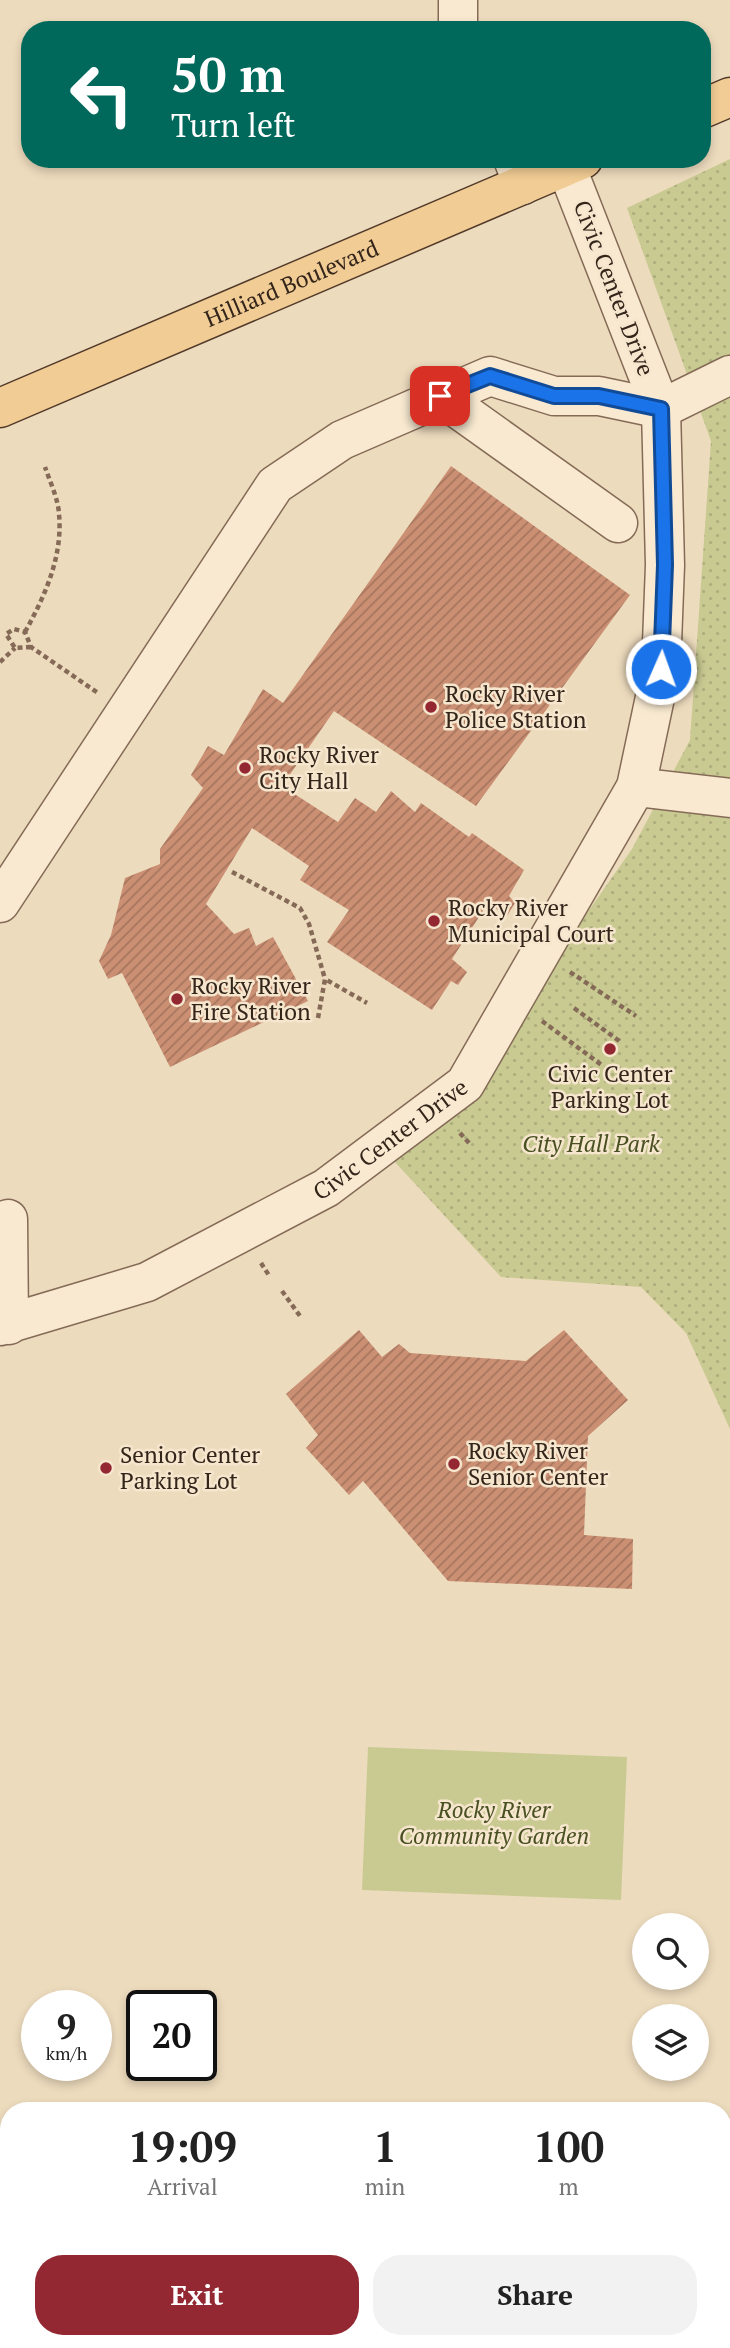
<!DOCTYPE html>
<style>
:root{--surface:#fff;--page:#f2f2f2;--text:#222;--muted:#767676;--accent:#932732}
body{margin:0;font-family:"PT Serif",serif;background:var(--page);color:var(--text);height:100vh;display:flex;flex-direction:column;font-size:26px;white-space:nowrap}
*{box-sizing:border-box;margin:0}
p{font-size:23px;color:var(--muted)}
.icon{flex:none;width:38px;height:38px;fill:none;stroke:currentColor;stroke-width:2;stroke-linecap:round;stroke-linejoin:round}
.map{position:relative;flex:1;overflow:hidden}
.panel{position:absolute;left:0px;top:2102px;width:732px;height:247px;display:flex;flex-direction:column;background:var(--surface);border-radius:28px 28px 0 0;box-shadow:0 4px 10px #0003}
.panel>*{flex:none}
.top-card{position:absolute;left:21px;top:21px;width:690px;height:147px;border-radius:28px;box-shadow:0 4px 10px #0003;background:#00695c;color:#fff;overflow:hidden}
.tools{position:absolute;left:632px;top:1913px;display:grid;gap:14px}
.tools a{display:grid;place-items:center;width:77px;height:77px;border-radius:50%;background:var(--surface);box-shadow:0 4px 10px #0003;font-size:35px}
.speed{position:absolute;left:21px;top:1990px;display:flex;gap:14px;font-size:35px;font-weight:700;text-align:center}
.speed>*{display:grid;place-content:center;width:91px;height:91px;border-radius:50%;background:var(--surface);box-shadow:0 4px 10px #0003;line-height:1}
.speed small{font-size:18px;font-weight:400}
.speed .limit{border:4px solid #111;border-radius:10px;background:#fff;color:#111}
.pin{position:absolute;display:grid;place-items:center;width:60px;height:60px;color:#fff;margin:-30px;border-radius:14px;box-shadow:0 4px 10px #0006}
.me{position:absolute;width:77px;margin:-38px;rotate:2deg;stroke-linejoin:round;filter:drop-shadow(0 0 5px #0008)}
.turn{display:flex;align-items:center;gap:24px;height:147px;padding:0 35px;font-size:32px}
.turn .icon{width:91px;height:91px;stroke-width:2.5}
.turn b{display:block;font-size:49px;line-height:60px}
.eta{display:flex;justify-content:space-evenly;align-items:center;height:119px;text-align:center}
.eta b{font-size:42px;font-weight:700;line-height:49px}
.action{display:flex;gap:14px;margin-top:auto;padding:14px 35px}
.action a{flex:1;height:80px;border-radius:28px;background:var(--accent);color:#fff;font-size:28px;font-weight:700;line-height:80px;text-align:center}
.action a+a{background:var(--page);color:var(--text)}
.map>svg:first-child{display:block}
.grass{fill:url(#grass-dots)}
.garden{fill:#c9ca92}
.building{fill:url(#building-hatch)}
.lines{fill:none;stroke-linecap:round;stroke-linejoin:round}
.minor-casing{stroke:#856b57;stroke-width:41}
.major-casing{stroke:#523a2b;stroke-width:41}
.path{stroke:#856b57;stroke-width:4.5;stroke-dasharray:5 3.5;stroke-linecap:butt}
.minor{stroke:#f8e9d0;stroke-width:38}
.major{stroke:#f1cc94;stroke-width:38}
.route-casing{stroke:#114b97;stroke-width:18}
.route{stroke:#1a73e8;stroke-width:12}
.poi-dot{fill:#932732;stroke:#f5e6cd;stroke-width:2.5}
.labels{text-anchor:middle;stroke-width:5;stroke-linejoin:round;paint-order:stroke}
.street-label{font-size:23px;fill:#34251b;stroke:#f5e6cd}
.poi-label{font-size:23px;fill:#34251b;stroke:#f5e6cd;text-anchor:start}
.park-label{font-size:23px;font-style:italic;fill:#495022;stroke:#f5e6cd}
</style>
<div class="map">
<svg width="730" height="2348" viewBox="0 0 730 2348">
<defs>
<pattern id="grass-dots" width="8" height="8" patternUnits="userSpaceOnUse" patternTransform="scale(1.75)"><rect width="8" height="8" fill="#c9ca92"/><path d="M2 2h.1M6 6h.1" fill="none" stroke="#adad7d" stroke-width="1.8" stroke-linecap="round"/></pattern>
<pattern id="building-hatch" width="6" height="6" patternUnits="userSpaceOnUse" patternTransform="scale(1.75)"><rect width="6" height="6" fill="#cb9073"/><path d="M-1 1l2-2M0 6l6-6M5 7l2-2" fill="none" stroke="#a6755e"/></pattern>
</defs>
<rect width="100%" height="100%" fill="#eddbbd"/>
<path class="grass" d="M730,159V1429L686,1333L641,1287L501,1277L394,1161L452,1102L599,896L632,849L690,740L711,441L627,208Z"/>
<path class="garden" d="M368,1747L627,1757L621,1900L362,1890Z"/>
<g class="building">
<path d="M451,466L630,595L476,806L334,711L282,786L338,822L355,798L376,812L391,791L415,812L421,803L469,837L472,833L524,870L509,896L515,903L507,916L488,903L452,959L467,972L458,985L451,981L432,1010L327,942L349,910L300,880L309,866L252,828L206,904L234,934L249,928L256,946L273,937L308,1001L170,1067L122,973L108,979L99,961L111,935L125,878L160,864V849L203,788L191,775L208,746L224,755L263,689L283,703Z"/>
<path d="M359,1330L382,1357L399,1344L410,1353L526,1361L564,1330L628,1400L588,1436L584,1535L633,1539L632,1589L448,1581L363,1481L349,1495L306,1448L318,1435L286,1394Z"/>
</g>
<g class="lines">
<defs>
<g id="minor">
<path d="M458,0V30"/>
<path d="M513,159L523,185"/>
<path d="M440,396L618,523"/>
<path d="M636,787L730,798"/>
<path d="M0,903L275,485L342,440L490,376L554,396H599L661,409L730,375"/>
<path d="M8,1219L9,1325"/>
<path id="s1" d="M0,1326L147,1282L326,1188L465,1084L636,787L661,669L665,565L661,409L566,166"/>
<path d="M549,2340L553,2348"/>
<path d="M368,2348L384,2340"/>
<path d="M634,2348L639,2340"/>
</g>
<g id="major">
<path d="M702,109L730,97"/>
<path id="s2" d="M0,408L583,159"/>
</g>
</defs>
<use href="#minor" class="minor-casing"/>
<use href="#major" class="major-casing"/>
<g class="path">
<path d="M25,632C45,596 63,556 59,514C58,498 50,482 45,467"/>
<path d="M31,647L15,648L6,634L14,629L25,632L31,647L98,693"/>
<path d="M0,662L15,648"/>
<path d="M232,872L300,908L309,924L325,979"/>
<path d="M570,972L636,1016"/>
<path d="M574,1008L622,1043"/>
<path d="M318,1018L325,979L367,1003"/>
<path d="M542,1021L603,1066"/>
<path d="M460,1133L469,1143"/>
<path d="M261,1263L270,1277"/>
<path d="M282,1291L300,1316"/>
</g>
<use href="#minor" class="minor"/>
<use href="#major" class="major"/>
</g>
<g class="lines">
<defs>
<path id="route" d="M440,396L490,376L554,396H599L661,409L665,565L661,669"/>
</defs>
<use href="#route" class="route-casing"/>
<use href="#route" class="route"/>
</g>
<g class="poi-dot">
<circle cx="431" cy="707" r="7"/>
<circle cx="245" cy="768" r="7"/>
<circle cx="434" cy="921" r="7"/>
<circle cx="177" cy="999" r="7"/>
<circle cx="610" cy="1049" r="7"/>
<circle cx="454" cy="1464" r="7"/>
<circle cx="106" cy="1468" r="7"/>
</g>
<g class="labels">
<g class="street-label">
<text dy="8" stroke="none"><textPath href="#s2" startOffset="317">Hilliard Boulevard</textPath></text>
<text transform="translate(614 288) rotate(69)" y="8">Civic Center Drive</text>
<text dy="8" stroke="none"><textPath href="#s1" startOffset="436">Civic Center Drive</textPath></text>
</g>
<g class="poi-label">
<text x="445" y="702">Rocky River<tspan x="445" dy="26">Police Station</tspan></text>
<text x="259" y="763">Rocky River<tspan x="259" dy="26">City Hall</tspan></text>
<text x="448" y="916">Rocky River<tspan x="448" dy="26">Municipal Court</tspan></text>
<text x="191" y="994">Rocky River<tspan x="191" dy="26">Fire Station</tspan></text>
<text x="610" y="1082" text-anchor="middle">Civic Center<tspan x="610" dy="26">Parking Lot</tspan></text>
<text x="468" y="1459">Rocky River<tspan x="468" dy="26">Senior Center</tspan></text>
<text x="120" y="1463">Senior Center<tspan x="120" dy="26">Parking Lot</tspan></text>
</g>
<g class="park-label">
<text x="591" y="1152">City Hall Park</text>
<text x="494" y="1818">Rocky River<tspan x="494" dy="26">Community Garden</tspan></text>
</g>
</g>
</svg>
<div class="tools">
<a><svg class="icon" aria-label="search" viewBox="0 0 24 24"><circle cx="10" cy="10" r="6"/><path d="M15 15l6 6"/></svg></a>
<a><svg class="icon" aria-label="layers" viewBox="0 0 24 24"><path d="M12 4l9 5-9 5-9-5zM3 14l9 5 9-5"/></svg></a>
</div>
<div class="speed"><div>9<small>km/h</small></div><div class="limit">20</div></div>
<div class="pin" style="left:440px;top:396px;background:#d93025"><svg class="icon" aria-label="arrive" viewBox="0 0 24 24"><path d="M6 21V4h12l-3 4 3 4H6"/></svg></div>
<svg class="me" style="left:661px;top:669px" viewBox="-20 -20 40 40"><circle r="17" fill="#1a73e8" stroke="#fff" stroke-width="3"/><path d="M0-11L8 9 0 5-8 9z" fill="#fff"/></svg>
<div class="top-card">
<div class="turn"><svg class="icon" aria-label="left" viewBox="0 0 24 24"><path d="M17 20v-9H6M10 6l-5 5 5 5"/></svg><div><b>50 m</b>Turn left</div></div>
</div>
<section class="panel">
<div class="eta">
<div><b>19:09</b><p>Arrival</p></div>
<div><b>1</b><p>min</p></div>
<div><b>100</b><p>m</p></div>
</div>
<div class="action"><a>Exit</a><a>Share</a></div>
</section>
</div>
